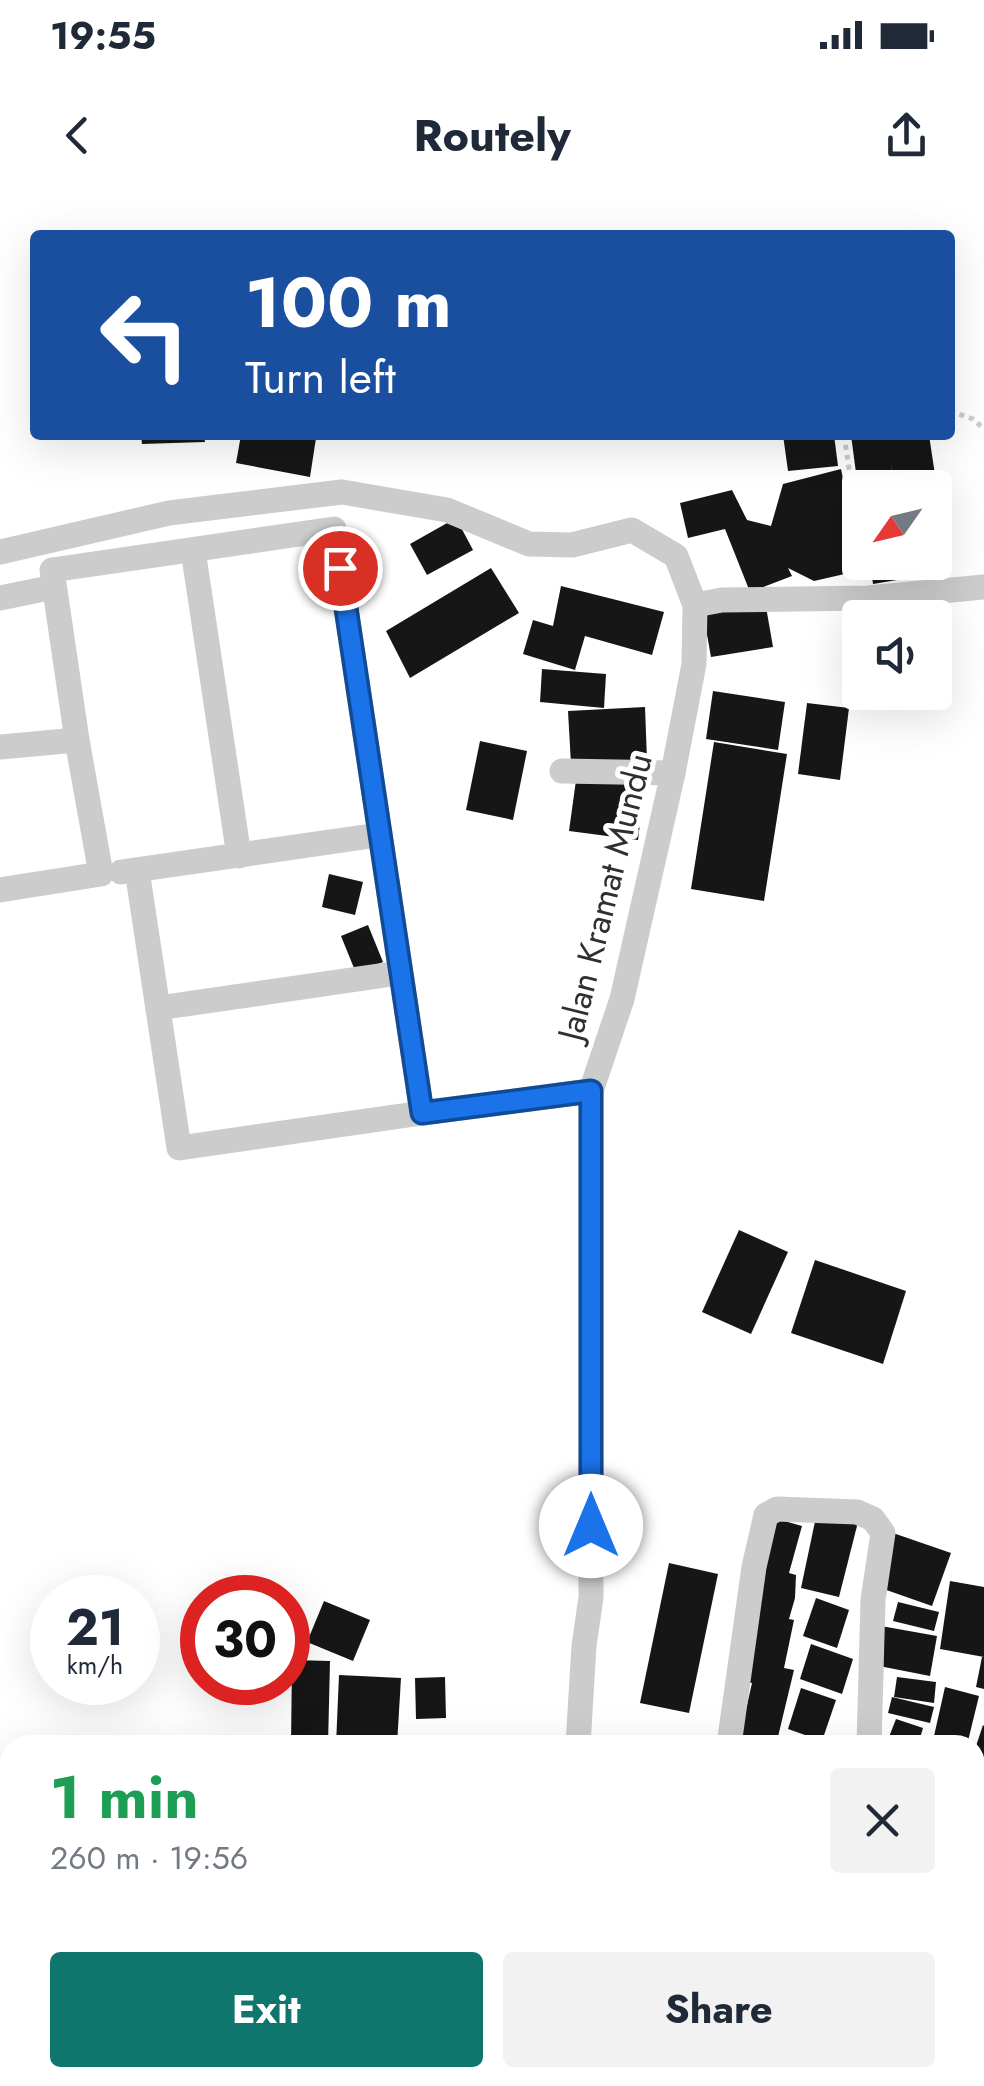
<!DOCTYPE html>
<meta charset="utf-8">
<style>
:root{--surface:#fff;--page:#f2f2f3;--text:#1f2937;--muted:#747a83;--accent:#0f766e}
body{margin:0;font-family:Jost,sans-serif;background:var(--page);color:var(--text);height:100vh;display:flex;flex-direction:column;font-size:38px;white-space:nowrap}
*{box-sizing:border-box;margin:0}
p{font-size:32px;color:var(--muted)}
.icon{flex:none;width:55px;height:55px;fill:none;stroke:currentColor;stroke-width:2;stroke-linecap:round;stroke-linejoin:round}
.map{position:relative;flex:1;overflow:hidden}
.panel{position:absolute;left:0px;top:1535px;width:985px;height:352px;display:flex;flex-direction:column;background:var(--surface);border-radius:30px 30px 0 0;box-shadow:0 10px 40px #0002}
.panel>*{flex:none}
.banner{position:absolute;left:30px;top:30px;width:925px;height:210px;border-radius:10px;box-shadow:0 10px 40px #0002;background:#1a4fa0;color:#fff;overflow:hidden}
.needle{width:65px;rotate:236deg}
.fabs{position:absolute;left:842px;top:270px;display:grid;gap:20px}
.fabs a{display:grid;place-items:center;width:110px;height:110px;border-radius:10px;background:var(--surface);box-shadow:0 10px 40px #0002;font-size:50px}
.speed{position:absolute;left:30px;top:1375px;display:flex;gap:20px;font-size:50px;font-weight:700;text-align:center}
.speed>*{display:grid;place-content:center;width:130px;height:130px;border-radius:50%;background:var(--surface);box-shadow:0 10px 40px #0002;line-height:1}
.speed small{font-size:25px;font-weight:400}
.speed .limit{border:15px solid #d22;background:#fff;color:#111}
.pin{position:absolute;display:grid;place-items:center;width:85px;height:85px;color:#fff;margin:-42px;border:5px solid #fff;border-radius:50%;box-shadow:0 2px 10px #0007}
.me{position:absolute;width:110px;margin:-55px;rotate:0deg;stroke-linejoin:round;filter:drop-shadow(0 0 8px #0008)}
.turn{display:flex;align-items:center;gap:35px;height:210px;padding:0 50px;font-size:45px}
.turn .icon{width:130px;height:130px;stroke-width:2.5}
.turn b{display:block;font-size:70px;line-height:85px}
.round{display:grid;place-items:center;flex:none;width:105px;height:105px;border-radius:10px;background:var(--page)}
.summary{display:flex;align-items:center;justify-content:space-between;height:170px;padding:0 50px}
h1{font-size:60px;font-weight:700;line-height:75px;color:#1e9e55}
.primary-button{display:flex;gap:20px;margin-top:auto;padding:20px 50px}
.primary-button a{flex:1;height:115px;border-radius:10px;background:var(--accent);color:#fff;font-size:40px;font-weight:700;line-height:115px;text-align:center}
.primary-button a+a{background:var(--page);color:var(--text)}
.status{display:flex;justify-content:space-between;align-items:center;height:70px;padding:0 50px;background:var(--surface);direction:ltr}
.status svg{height:28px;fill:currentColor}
header{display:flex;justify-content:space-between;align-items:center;height:130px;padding:0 50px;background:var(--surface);font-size:45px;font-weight:700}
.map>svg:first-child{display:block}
.green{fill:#e5eedc}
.water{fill:#c6dfef}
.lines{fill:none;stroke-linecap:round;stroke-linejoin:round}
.river{stroke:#c6dfef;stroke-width:55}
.building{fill:#161616}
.path{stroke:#ccc;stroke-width:5;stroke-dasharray:5 5;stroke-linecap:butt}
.street{stroke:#ccc;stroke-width:25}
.route-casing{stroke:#114b97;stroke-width:25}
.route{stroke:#1a73e8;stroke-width:18}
.labels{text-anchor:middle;stroke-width:10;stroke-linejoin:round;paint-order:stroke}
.street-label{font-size:35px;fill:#2f2f2f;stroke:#fff}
</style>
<div class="status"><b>19:55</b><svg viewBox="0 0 49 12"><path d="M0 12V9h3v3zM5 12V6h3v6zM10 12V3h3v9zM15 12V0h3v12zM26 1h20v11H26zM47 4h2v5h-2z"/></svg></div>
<header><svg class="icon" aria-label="back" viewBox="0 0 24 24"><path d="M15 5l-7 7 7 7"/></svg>Routely<svg class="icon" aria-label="share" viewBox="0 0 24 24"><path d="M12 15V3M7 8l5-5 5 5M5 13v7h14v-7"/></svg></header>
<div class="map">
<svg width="984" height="1886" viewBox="0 0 984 1886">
<rect width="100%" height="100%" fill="#fff"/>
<path class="green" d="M975,1696L984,1700V1886H967L937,1878H975Z"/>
<path class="water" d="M0,1587L10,1589V1713L0,1711Z"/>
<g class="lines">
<path class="river" d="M975,1745L984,1750"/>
</g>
<g class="building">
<path d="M141,235H204L205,242L142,244Z"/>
<path d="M241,235L316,238L310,277L236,263Z"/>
<path d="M783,235H834L838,266L788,271Z"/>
<path d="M851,235H929L937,288H894L891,266L893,288H858Z"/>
<path d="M841,269L862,370L814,381L788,368L792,376L750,392L725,329L688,338L680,303L732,290L747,320L771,326L783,284Z"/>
<path d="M939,291L951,371L873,384L870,362H935V292Z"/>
<path d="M456,318L473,350L427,375L410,344Z"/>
<path d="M491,368L519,413L410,478L386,431Z"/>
<path d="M561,386L664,412L652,455L585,436L575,470L523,454L533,420L553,426Z"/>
<path d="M765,401L773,447L711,457L703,412Z"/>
<path d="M542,469L606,474L604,508L540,502Z"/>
<path d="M713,491L785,502L778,550L706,539Z"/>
<path d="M807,503L849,508L840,580L798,574Z"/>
<path d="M645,507L647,560L571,564L568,511Z"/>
<path d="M480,541L527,551L513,620L466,610Z"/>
<path d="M714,542L787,554L764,701L691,689Z"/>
<path d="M577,573L645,581L638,640L569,631Z"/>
<path d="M329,674L363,682L355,715L322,707Z"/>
<path d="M368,725L383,762L356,773L341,736Z"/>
<path d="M739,1030L788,1052L751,1134L702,1112Z"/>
<path d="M815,1060L906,1091L883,1164L791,1133Z"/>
<path d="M817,1312L858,1322L839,1397L801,1388Z"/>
<path d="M770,1317L802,1326L789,1373L796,1375L795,1398L789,1419L794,1420L784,1468L794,1470L776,1545H738L752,1483L746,1482Z"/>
<path d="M893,1333L951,1353L932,1406L875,1386Z"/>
<path d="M669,1363L718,1374L689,1513L640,1503Z"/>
<path d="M950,1381L984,1387V1457L940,1449Z"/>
<path d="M816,1398L849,1410L837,1448L803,1436Z"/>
<path d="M324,1401L370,1420L353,1461L307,1442Z"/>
<path d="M898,1402L939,1412L934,1431L893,1421Z"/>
<path d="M881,1426L937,1436L930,1476L874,1465Z"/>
<path d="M811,1444L853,1459L842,1494L800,1479Z"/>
<path d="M982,1457H984V1489L976,1487Z"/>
<path d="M292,1460L330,1461L328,1545H291Z"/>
<path d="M339,1475L401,1478L397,1545H336Z"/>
<path d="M445,1477L446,1518L416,1519L415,1478Z"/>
<path d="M897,1477L936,1482L934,1503L894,1497Z"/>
<path d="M945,1487L979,1496L967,1545H932Z"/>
<path d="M801,1488L836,1500L822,1541L788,1529Z"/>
<path d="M892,1497L934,1507L930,1523L888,1513Z"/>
<path d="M896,1519L923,1528L918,1545L889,1537Z"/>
<path d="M983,1525L984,1526V1572L975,1569V1549Z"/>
<path d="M798,1536L824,1544L823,1545H796Z"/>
<path d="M288,1878H330L332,1886H290Z"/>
<path d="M853,1878L859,1886H830V1885Z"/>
<path d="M865,1878H905L907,1886H868Z"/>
</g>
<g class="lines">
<g class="path">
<path d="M950,211L973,219L984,229"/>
<path d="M844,235L860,341"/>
</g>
<g class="street">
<path d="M193,350L239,656"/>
<path d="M0,352L169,313L342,292L447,310L529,344L572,345L632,330L676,356L695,405L694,464L673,573L622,799L591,891V1397L584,1446L578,1545"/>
<path d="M0,398L54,387"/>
<path d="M695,405L722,400L868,398L984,387"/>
<path d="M77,540L52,370L334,329L422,913L591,891"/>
<path d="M0,547L77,540L101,674L0,690"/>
<path d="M562,571L673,573"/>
<path d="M137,670L179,948L422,913"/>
<path d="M121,672L378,635"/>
<path d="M158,808L399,773"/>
<path d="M729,1545L754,1367L766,1315L777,1309L857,1312L873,1319L883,1333L873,1400L869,1545"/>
<path d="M975,1623L984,1624"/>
<path d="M0,1711L10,1713"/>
<path d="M776,1878L778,1886"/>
<path d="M921,1878L923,1886"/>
<path d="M624,1879L626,1886"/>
<path d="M144,1886L152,1878"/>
</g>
</g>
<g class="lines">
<defs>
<path id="route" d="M340,368L422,913L591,891V1326"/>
</defs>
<use href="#route" class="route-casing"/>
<use href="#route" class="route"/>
</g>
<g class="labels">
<g class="street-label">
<text transform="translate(605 697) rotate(-76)" y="12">Jalan Kramat Mundu</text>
</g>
</g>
</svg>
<div class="fabs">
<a><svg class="needle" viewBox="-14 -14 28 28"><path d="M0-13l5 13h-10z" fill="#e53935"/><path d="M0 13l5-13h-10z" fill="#747a83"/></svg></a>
<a><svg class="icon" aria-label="sound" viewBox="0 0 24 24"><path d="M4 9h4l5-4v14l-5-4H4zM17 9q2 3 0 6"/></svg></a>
</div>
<div class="speed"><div>21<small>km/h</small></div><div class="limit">30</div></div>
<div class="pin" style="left:340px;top:368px;background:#d93025"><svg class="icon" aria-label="arrive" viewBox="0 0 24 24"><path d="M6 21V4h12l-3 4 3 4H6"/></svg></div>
<svg class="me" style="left:591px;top:1326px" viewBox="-20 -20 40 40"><circle r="19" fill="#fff"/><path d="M0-13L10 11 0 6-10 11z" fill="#1a73e8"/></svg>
<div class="banner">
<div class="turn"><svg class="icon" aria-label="left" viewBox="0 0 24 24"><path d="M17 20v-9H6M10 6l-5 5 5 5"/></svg><div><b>100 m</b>Turn left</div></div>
</div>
<section class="panel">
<div class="summary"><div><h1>1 min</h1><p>260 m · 19:56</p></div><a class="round"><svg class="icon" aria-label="close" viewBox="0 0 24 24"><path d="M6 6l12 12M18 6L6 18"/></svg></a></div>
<div class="primary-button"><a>Exit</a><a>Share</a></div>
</section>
</div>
